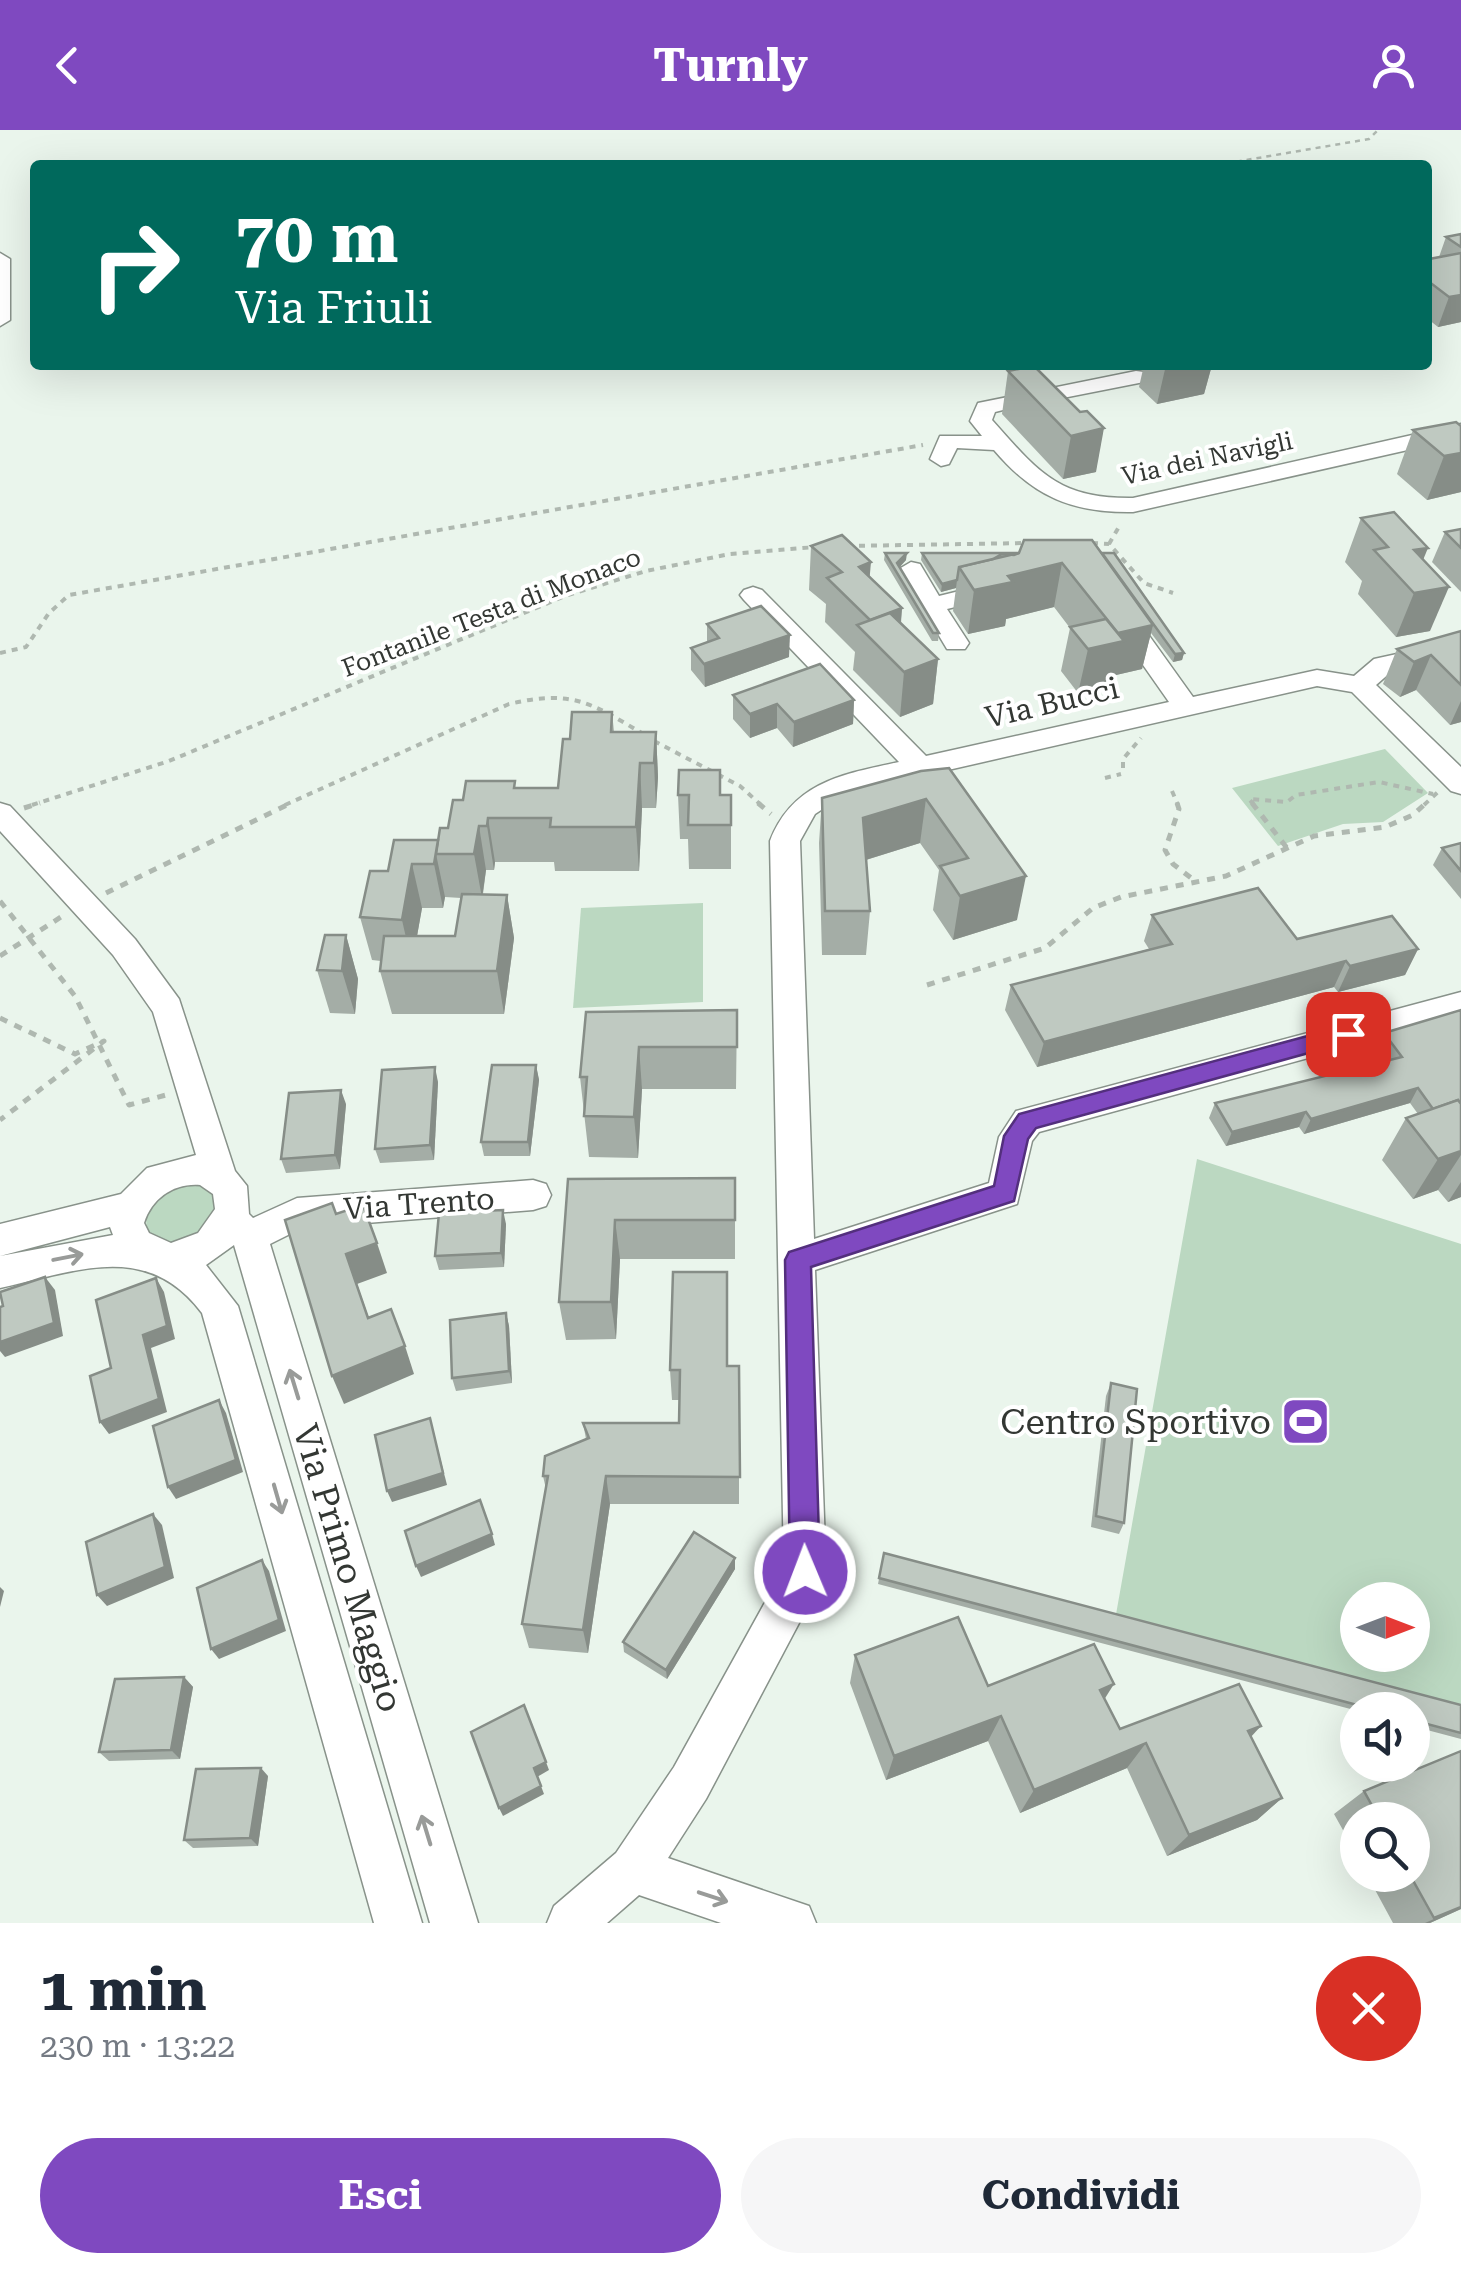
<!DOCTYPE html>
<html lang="it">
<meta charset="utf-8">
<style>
:root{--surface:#fff;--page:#f6f6f7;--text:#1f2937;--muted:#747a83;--accent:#7f49c0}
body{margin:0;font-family:"Roboto Serif",serif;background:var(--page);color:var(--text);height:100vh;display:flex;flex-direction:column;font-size:38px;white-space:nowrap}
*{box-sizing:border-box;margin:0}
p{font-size:32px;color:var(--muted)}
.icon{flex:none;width:55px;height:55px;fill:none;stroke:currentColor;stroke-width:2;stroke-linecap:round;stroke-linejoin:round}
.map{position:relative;height:1793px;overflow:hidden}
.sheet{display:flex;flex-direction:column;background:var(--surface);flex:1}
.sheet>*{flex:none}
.top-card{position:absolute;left:30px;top:30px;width:1402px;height:210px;border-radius:10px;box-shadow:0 10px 40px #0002;background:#00695c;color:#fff;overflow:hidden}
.needle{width:65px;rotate:90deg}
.fabs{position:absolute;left:1340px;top:1452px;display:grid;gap:20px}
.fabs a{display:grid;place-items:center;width:90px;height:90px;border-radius:50%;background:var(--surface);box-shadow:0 10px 40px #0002;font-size:50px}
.pin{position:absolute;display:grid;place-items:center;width:85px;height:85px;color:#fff;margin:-42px;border-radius:20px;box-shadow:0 5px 15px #0006}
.me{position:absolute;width:110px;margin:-55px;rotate:359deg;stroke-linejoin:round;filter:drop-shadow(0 0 8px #0008)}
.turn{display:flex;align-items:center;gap:35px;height:210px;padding:0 40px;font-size:45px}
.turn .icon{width:130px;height:130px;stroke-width:2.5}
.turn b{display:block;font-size:70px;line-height:85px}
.round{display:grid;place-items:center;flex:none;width:105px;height:105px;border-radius:52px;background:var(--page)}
.summary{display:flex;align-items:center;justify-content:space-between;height:170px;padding:0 40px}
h1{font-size:60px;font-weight:700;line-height:75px}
.action{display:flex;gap:20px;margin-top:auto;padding:20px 40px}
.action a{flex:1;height:115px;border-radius:60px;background:var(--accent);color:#fff;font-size:40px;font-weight:700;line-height:115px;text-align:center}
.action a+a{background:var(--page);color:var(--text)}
header{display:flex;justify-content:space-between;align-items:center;height:130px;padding:0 40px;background:var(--accent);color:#fff;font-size:45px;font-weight:700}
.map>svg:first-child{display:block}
.green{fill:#bbd8c1;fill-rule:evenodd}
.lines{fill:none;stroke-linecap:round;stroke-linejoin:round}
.minor-casing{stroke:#88928a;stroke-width:3}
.path-far2{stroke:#afb8b0;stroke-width:2.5;stroke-dasharray:5 5;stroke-linecap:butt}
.path-far1{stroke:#afb8b0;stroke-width:4;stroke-dasharray:6 6;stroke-linecap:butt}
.path{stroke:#afb8b0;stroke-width:5;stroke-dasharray:8 8;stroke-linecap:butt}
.minor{fill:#fff;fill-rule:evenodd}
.wall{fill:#a4ada6;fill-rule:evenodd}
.shaded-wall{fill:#868d87}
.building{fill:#bfc9c1;stroke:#868d87;stroke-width:2.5}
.oneway{stroke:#999b99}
.route{fill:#7f49c0;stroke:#532f7d;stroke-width:2.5}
.labels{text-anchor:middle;stroke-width:8;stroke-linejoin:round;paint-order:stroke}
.far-street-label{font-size:25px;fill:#333733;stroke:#fff}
.street-label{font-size:30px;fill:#333733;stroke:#fff}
.near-poi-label{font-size:35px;fill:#333733;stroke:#fff;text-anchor:end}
.near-street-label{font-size:35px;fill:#333733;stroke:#fff}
</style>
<header><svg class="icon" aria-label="back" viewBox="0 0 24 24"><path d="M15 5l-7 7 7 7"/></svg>Turnly<svg class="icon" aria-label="person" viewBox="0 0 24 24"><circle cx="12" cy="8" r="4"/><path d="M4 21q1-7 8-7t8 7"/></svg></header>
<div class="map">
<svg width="1461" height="1793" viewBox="0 0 1461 1793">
<rect width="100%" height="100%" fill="#eaf5ec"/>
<g class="green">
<path d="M1385,619L1428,663L1383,692L1343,694L1278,716L1232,658Z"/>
<path d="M703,773V872L573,878L581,778Z"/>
<path d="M1197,1029L1461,1114V1581L1115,1490ZM1358,1470H1412V1525H1358Z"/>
<path d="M195,1052L214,1060L219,1087L182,1116L158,1113C138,1093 147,1084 160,1062Z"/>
</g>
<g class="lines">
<defs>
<g id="minor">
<path d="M0,123L10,129V190L0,196Z"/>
<path d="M1136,241L1144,242V252L1007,279L995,282L992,290C1039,343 1059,369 1133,368L1461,294V308L1133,382C1072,383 1034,367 994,320L957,318L949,334L941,336L930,329L940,306H982L970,291L978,273Z"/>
<path d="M911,432L920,434L939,466L996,452L1009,460L1005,465L947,479L969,513L965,519H947L899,439Z"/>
<path d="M753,457L762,460L926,626L1169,572L1108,485L1121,477L1130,479L1193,567L1317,540L1354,546L1374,529L1461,510V526L1392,541L1376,555L1461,637V664L1451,661L1352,562L1317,556L847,663L815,684L800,711L814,1109L989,1053L999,1007L1016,981L1461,862V886L1039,1002L1032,1011L1017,1074L815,1140L826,1442L706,1669L668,1728L809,1776L816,1793H721L639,1765L607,1793H547L554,1776L616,1723L674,1637L784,1438L770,711C793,652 843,644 899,632L744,470L740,465L744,460Z"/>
<path d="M0,673L10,676L135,809L179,869L235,1041L247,1056L249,1084L253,1088L297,1068L533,1050L546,1054L551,1065L546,1076L533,1080L302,1098L270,1114L478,1793H430L234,1115L206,1135L238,1176L422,1793H374L202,1183C147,1110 77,1141 0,1158V1126L113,1105L110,1097L0,1126V1094L121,1064L147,1038L196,1025L153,882L113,825L0,701ZM200,1055L213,1064L215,1079L198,1103L171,1113L149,1103L144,1093C152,1068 174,1053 200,1055Z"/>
</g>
</defs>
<use href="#minor" class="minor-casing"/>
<path class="path-far2" d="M1217,35L1369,9L1378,0"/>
<g class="path-far1">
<path d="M1092,413L1109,414L1144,453L1173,463"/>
<path d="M1109,414L1120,395"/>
<path d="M847,416L1026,413"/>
<path d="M0,523L26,517L49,483L69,465L923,315"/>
<path d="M654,611L740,656L761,675"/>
<path d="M1123,638V629L1141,608"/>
<path d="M1105,648L1121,644"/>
<path d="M1172,661L1178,675"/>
<path d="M32,675L169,631L565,466L646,441L730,424L816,417"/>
<path d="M285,675L509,574C573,559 591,573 645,605"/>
<path d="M1254,675L1249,669L1287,672L1296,665L1379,652L1433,664"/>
<path d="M1424,675L1439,661"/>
</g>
<g class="path">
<path d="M758,673L771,684"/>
<path d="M1177,673L1179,679L1165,720L1173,734L1195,751"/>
<path d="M1252,673L1287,718"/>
<path d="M24,678L40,673"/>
<path d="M106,763L291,673"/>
<path d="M0,771L75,866L129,975L166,965"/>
<path d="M0,826L61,787"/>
<path d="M927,855L1045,818L1093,778L1121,767L1226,746L1314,706L1385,697L1413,685L1426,673"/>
<path d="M0,888L75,924L104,911L0,990"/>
</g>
<use href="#minor" class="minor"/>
</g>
<g class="wall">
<path d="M1461,104V192L1438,197L1428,189V127L1429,129L1439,127L1446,107Z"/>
<path d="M1144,235H1212L1204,264L1157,274L1139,257Z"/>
<path d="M1008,241L1080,282L1096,342L1063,349L1002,284Z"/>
<path d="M1461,296V362L1427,370L1397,344L1413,300Z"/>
<path d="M1361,388L1423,430L1430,501L1396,507L1358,464L1362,451L1345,432Z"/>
<path d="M1461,399V462L1432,432L1445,402Z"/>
<path d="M811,416L870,447L902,478L901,494L938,529L933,574L900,587L853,540L855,522L825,492L826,474L809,460Z"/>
<path d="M885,423L906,430L899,438L939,503L938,511H932L884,430Z"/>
<path d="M922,423H1102L1184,523L1182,530L1173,532L1151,503L1142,539L1116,545L1113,555L1078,563L1061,541L1070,498L1054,477L1006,489L1005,496L968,504L953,481L956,458L941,462L921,430Z"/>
<path d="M707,494L789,527L705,557L691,540V518L707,512Z"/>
<path d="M1461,501V592L1450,595L1416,560L1400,567L1383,554L1397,519Z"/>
<path d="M733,565L854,570L853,594L793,617L777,598L750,608L733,589Z"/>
<path d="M612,582L614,602H656L658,647L656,678H642L639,741H555L554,732H495L494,740H486L483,764L507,765L514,808L504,884H392L380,841L381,831L372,830L360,787L388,741L438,710L448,698L463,670L516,658H558L570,609ZM445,767L461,768L455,806H417L422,778H443Z"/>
<path d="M921,641L1017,790L953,810L933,780L939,740L920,713L866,730L870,781L866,825H822L819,713L822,668Z"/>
<path d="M678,665H731V739H689L688,709H680Z"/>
<path d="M1461,713V769L1433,735L1442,718Z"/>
<path d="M1152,785L1297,809L1418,819L1405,845L1338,862L1334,857L1037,937L1005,880L1011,855L1149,819L1144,811Z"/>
<path d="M346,805L358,849L355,884L330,883L317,840Z"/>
<path d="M737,880L736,959H642L638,1028L589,1027L580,947L586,882Z"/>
<path d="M1461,880V1067L1448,1072L1438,1060L1413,1069L1382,1030L1406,988L1418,984L1410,973L1304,1004L1299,997L1226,1016L1209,988L1215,973L1386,931L1376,918L1384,903Z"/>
<path d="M536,935L539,950L530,1026H484L481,1012Z"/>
<path d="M438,952L434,1030L380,1033L375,1019Z"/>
<path d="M346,974L340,1039L286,1043L281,1029Z"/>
<path d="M735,1048V1129H620L616,1209L566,1210L559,1172L568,1049Z"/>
<path d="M506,1094L504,1137L439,1140L435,1126Z"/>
<path d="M506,1183L509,1196L512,1253L456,1261L452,1248Z"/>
<path d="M727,1236H739V1374H610L588,1523L529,1518L522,1494L546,1359L543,1346L586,1309L583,1293H679V1270H672L670,1240Z"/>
<path d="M1111,1253L1124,1393L1119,1404L1091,1397L1106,1266Z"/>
<path d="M884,1423L1461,1575V1609L1412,1596V1580L1358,1581L878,1454Z"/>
<path d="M735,1428V1439L667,1549L624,1522L623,1512Z"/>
<path d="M855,1525L988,1556L1105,1569L1120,1599L1251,1607L1282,1668L1257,1690L1167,1726L1127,1638L1020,1683L988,1611L886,1650L850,1553Z"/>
<path d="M184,1547L193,1557L180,1629L109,1631L99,1622Z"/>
<path d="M1461,1621V1779L1430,1793H1393L1367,1745H1412V1690H1358V1727L1334,1684L1364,1661Z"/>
<path d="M268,1646L258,1716L193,1718L184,1710Z"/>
</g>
<g class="shaded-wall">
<path d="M1461,165V192L1438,197L1449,167Z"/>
<path d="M1166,235H1212L1204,264L1157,274Z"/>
<path d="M1104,298L1096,342L1063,349L1071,306Z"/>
<path d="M1461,323V362L1427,370L1444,326Z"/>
<path d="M1428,418L1411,459L1414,420Z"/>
<path d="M907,423L906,430L896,441L897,433Z"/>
<path d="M871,432L867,477L859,437Z"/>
<path d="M1062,433L1054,477L1006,489L1005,496L968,504L974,460L1008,446Z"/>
<path d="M957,450L956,458L941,462L942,454Z"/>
<path d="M1449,457L1430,501L1396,507L1414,463Z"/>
<path d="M902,478L898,522L870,490Z"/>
<path d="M1153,495L1142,539L1116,545L1113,555L1078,563L1088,519L1118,503Z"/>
<path d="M790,505L789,527L705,557L704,534Z"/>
<path d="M1184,523L1182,530L1173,532L1175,524Z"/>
<path d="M1431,525L1416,560L1400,567L1414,532Z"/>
<path d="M938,529L933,574L900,587L904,542Z"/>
<path d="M854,570L853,594L793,617L794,592Z"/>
<path d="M1461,571V592L1450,595Z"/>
<path d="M777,574V598L750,608V584Z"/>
<path d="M656,602L658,647L656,678L654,633Z"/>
<path d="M640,633L642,678L639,741L636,697Z"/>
<path d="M926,669L920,713L859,732L863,688Z"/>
<path d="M488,688L495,732L494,740L487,696Z"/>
<path d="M479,696L486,740L482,768L474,724Z"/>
<path d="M436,724L445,767L443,778L434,734Z"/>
<path d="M412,734L422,778L412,834L402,790Z"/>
<path d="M1026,746L1017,790L953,810L960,766Z"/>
<path d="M507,765L514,808L504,884L497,841Z"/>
<path d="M346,805L358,849L355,884L342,841Z"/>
<path d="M1418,819L1405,845L1338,862L1350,836Z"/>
<path d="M1346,831L1334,857L1037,937L1044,912Z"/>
<path d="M639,917L642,959L638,1028L634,987Z"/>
<path d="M536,935L539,950L530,1026L528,1012Z"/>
<path d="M435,937L438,952L434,1030L430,1015Z"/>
<path d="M1418,958L1410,973L1304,1004L1311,989Z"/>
<path d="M341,960L346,974L340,1039L335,1025Z"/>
<path d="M1306,982L1299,997L1226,1016L1232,1002Z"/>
<path d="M1461,1021V1025L1438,1060L1413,1069L1438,1029Z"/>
<path d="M1461,1052V1067L1448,1072Z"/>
<path d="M503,1080L506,1094L504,1137L501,1123Z"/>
<path d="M615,1090L620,1129L616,1209L611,1172Z"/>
<path d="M377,1113L387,1143L357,1154L379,1217L346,1124Z"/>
<path d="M45,1147L55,1160L63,1206L5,1227L0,1221V1212Z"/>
<path d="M156,1148L164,1162L175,1209L151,1218L167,1282L109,1304L100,1292L143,1205Z"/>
<path d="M506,1183L509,1196L512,1253L509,1241Z"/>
<path d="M405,1216L414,1244L344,1274L332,1246Z"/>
<path d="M219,1270L226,1283L243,1342L176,1369L168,1357Z"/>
<path d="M430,1288L447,1355L392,1372L387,1361Z"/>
<path d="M606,1346L610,1374L588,1523L583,1500Z"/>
<path d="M153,1384L162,1395L174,1448L107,1476L97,1465Z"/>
<path d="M492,1404L495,1415L421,1447L416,1436Z"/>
<path d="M735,1428V1439L667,1549L666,1540Z"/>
<path d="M262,1430L269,1441L286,1501L219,1529L211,1519Z"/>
<path d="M0,1457L4,1461L0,1477Z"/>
<path d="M184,1547L193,1557L180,1629L171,1620Z"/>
<path d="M1114,1554L1097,1581L1100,1560Z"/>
<path d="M1001,1586L988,1611L886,1650L894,1626Z"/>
<path d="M1261,1596L1237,1622L1248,1601Z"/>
<path d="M1146,1613L1127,1638L1020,1683L1034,1660Z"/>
<path d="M546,1632L549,1640L537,1647L534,1638Z"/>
<path d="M261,1638L268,1646L258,1716L250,1708Z"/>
<path d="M541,1656L544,1664L503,1686L499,1678Z"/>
<path d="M1282,1668L1257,1690L1167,1726L1189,1705Z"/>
<path d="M1461,1777V1779L1430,1793H1425Z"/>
</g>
<g class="building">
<path d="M1461,104V117L1446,107Z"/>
<path d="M1461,123V165L1449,167L1428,151V127L1429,129Z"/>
<path d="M1034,236L1080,282L1087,281L1104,298L1071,306L1008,241Z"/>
<path d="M1456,292L1461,296V323L1444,326L1413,300Z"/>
<path d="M1394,382L1428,418L1414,420L1449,457L1414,463L1374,420L1388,417L1361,388Z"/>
<path d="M1461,399V418L1445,402Z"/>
<path d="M842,405L871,432L859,437L902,478L870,490L827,448L842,442L811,416Z"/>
<path d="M1024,410H1092L1153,495L1118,503L1062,433L1008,446L1013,452L974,460L959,437L1019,423Z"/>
<path d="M885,423H907L897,433L939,503H933Z"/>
<path d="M922,423H1019L1014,425L1002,424L993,429L959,437L957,450L942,454Z"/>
<path d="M1102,423H1114L1184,523L1175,524Z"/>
<path d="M761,476L790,505L704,534L691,518L719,508L707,494Z"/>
<path d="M890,483L938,529L904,542L857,495Z"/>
<path d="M1106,489L1124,511L1088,519L1070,497Z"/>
<path d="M1461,501V555L1431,525L1414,532L1397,519Z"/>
<path d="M820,534L854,570L794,592L777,574L750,584L733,565Z"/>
<path d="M572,582H612L611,602H656L654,633H640L636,697H550L551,688H488L487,696H479L474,724H436L440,698H448L453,670H463L466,651H515L514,658H558L563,609H570Z"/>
<path d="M949,638L1026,746L960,766L940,736L968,728L926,669L863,688L870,781H825L822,668L921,641Z"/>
<path d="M679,640H720V665H731V695H688L689,665H678Z"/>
<path d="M394,710H438L434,734H412L402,790L360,787L370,741H388Z"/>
<path d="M1461,713V741L1442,718Z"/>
<path d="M1258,758L1297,809L1392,786L1418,819L1350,836L1346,831L1044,912L1011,855L1172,814L1152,785Z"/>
<path d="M462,764L507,765L497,841H380L384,806H455Z"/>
<path d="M325,805H346L342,841L317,840Z"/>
<path d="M737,880V917H639L634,987L584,986L587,947H580L586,882Z"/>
<path d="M1461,880V974L1458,970L1433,979L1418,958L1311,989L1306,982L1232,1002L1215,973L1402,927L1384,903Z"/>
<path d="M492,935H536L528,1012H481Z"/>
<path d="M435,937L430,1015L375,1019L382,940Z"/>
<path d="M341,960L335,1025L281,1029L289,963Z"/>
<path d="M1458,970L1461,974V1021L1438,1029L1406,988Z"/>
<path d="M735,1048V1090H615L611,1172H559L568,1049Z"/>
<path d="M332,1073L336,1084L363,1075L377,1113L346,1124L368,1188L391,1179L405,1216L332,1246L285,1090Z"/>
<path d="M503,1080L501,1123L435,1126L439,1083Z"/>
<path d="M673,1142H727V1236H739L740,1347L606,1346L583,1500L522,1494L548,1346H543L545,1326L589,1308L583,1293H679L680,1240H670Z"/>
<path d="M45,1147L54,1193L0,1212V1177L3,1176L0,1162Z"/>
<path d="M156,1148L167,1196L143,1205L159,1269L100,1292L90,1246L111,1238L96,1170Z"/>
<path d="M506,1183L509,1241L452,1248L450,1190Z"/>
<path d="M1111,1253L1137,1259L1124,1393L1096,1386Z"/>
<path d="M219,1270L236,1330L168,1357L153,1296Z"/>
<path d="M430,1288L443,1343L387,1361L375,1305Z"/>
<path d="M480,1370L492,1404L416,1436L405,1401Z"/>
<path d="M153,1384L165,1437L97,1465L86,1412Z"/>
<path d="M694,1402L735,1428L666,1540L623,1512Z"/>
<path d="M884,1423L1461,1575V1603L1412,1590V1580H1376L879,1448Z"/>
<path d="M262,1430L279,1490L211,1519L197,1458Z"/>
<path d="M958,1487L988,1556L1094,1514L1114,1554L1100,1560L1120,1599L1239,1554L1261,1596L1248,1601L1282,1668L1189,1705L1146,1613L1034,1660L1001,1586L894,1626L855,1525Z"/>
<path d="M184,1547L171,1620L99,1622L115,1549Z"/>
<path d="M524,1575L546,1632L534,1638L541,1656L499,1678L471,1602Z"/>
<path d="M1461,1621V1777L1434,1788L1410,1745H1412V1690H1380L1364,1661Z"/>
<path d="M261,1638L250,1708L184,1710L196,1639Z"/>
</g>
<defs><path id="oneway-shaft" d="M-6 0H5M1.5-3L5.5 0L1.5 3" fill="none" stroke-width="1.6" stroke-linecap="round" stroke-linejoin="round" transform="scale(2.5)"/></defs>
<g class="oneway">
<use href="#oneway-shaft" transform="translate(68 1127) rotate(-11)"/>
<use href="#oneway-shaft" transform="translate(294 1254) rotate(-107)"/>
<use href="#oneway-shaft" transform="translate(278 1369) rotate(74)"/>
<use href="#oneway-shaft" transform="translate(426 1700) rotate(-107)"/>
<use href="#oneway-shaft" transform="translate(713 1767) rotate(18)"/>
</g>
<path class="route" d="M1348,895L1359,904L1356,910L1036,998L1028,1009L1014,1071L811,1137L820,1442L815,1452L805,1457L795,1452L790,1442L785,1130L789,1122L994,1056L1004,1006L1019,984Z"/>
<defs>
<symbol id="stadium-square" viewBox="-11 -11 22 22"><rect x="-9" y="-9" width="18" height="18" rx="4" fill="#7f49c0" stroke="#fff"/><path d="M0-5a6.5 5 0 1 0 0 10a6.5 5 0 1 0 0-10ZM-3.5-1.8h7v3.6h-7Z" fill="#fff"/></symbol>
</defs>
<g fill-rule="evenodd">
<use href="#stadium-square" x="1278" y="1264" width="55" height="55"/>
</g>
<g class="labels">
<g class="far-street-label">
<text transform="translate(1207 328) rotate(-12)" y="9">Via dei Navigli</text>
<text transform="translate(491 482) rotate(-21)" y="9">Fontanile Testa di Monaco</text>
</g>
<g class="street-label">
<text transform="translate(1052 573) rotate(-13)" y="10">Via Bucci</text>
<text transform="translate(419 1074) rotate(-4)" y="10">Via Trento</text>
</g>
<g class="near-poi-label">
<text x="1271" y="1304">Centro Sportivo</text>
</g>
<g class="near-street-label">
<text transform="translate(348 1438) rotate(73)" y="12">Via Primo Maggio</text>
</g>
</g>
</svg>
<div class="fabs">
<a><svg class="needle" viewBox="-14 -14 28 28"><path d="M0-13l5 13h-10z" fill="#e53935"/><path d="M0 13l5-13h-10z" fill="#747a83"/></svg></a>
<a><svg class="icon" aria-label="sound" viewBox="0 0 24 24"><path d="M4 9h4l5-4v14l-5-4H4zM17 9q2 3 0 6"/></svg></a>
<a><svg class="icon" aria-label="search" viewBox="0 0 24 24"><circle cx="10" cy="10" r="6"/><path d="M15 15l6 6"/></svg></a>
</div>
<div class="pin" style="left:1348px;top:904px;background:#d93025"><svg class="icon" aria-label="arrive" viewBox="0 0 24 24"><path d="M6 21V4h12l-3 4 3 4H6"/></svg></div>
<svg class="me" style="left:805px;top:1442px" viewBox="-20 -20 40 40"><circle r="17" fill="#7f49c0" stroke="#fff" stroke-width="3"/><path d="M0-11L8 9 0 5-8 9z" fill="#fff"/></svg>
<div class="top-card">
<div class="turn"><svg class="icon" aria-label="right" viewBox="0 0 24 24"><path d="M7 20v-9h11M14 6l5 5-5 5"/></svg><div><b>70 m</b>Via Friuli</div></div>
</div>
</div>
<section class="sheet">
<div class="summary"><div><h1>1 min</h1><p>230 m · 13:22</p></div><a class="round" style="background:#d93025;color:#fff"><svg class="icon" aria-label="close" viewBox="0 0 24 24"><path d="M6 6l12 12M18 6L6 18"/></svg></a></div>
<div class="action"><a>Esci</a><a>Condividi</a></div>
</section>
